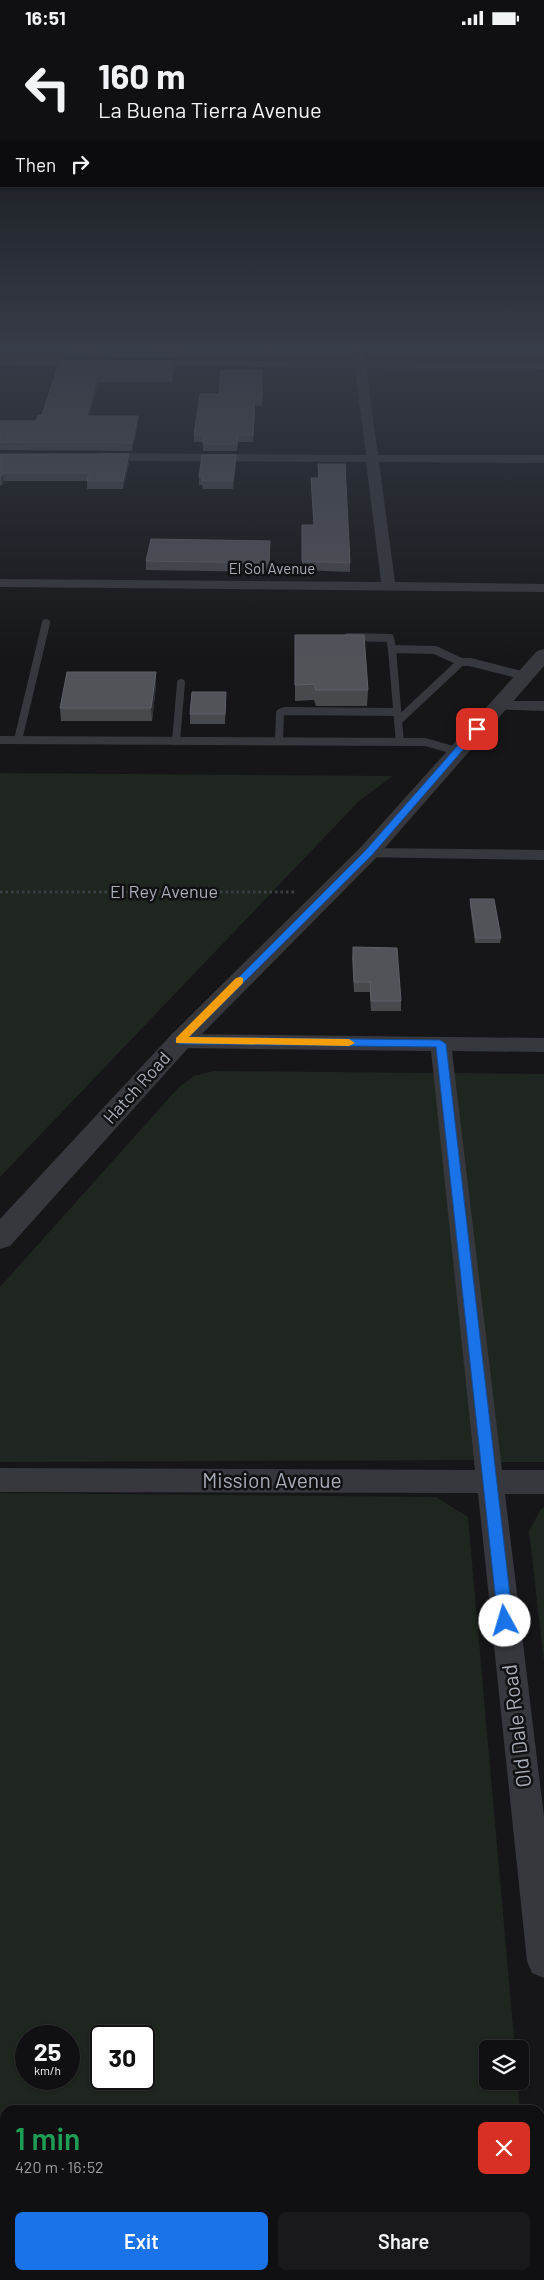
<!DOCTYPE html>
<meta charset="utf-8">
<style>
:root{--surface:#101012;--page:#19191b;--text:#f1f3f6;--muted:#9c9d9f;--line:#303032;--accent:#1a73e8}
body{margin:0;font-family:Barlow,sans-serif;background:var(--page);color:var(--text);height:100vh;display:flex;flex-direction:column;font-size:19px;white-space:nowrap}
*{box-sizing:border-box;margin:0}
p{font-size:16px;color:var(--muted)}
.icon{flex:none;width:28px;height:28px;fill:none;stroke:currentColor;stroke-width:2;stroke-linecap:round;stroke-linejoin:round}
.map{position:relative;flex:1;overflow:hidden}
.details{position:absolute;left:0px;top:2070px;width:545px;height:175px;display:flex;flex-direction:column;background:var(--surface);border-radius:15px 15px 0 0;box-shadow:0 1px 4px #0004,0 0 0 1px var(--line)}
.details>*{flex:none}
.banner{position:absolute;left:0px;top:0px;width:545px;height:152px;box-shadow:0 1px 4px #0004,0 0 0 1px var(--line);background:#101012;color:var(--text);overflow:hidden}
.buttons{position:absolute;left:479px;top:2005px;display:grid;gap:10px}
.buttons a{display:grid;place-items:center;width:50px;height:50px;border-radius:8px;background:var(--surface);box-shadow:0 1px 4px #0004,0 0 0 1px var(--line);font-size:25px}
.speed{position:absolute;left:15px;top:1990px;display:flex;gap:10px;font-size:25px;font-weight:700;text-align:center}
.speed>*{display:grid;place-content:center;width:65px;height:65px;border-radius:50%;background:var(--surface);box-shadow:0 1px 4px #0004,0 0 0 1px var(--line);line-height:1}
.speed small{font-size:12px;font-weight:400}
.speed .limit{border:2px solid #111;border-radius:8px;background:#fff;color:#111}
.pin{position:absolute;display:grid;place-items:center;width:42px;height:42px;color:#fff;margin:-21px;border-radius:10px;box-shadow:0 2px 8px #0006}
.me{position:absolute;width:55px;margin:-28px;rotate:354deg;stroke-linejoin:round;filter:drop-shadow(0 0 4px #0008)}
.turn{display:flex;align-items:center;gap:18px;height:105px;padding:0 15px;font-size:22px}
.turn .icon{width:65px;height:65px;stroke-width:2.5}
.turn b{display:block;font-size:35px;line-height:42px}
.then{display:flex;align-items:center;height:48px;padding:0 15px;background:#0003;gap:10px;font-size:19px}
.round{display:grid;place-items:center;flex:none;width:52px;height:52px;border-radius:8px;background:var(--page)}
.summary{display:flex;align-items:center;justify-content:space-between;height:85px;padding:0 15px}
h1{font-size:30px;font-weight:600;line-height:38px;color:#1e9e55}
.cta{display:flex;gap:10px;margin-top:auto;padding:10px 15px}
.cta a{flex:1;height:58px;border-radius:8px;background:var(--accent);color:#fff;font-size:20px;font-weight:600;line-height:58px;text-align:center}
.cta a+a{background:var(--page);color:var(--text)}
.status{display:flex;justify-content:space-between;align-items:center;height:35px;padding:0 25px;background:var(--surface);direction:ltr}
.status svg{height:14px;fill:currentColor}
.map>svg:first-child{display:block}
.green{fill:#1e261f;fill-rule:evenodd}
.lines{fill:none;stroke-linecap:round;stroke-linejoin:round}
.path{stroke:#3d3f44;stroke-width:3;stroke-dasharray:2.5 3;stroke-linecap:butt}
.service{stroke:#37383d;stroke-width:8}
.minor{fill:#37383d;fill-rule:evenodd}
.tertiary{fill:#37383d;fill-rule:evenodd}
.wall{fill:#47494d}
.shaded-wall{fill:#2f3033}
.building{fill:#525359;stroke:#5f6168}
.route{fill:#1a73e8;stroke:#114b97}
.slow{fill:#f59e0b}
.labels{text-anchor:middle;stroke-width:5;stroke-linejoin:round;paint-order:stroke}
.far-street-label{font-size:15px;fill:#a8adb8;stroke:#111113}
.street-label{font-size:18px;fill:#a8adb8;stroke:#111113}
.near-street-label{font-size:21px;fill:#a8adb8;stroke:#111113}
</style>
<div class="status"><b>16:51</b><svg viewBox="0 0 49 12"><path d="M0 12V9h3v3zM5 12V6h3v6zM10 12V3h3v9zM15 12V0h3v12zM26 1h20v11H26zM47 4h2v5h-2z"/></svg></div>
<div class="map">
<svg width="544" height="2245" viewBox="0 0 544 2245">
<rect width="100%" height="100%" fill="#161618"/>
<g class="green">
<path d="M0,738L393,741L359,766L0,1142Z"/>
<path d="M214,1036L434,1038L474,1425L0,1427V1252L178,1053L194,1041Z"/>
<path d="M452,1038L544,1039V1427H498Z"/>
<path d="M0,1458L436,1462L468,1482L515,2014H488V2046H517L520,2075H5V2240H535V2245H0ZM69,2001V2044H26V2001ZM101,2001H144V2044H101Z"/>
<path d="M544,1472V1627L529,1496L541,1474Z"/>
</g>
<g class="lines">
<path class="path" d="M0,857H295"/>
<g class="service">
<path d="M348,602L390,603L392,614"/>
<path d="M398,685L392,614L435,615L461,627"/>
<path d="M0,705L425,707L457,716"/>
<path d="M18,705L46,588"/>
<path d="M176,706L181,648"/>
<path d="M279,706L280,678L285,676L397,677"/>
<path d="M400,707L398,686L461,627H470L525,641"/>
</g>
<g class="minor">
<path d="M353,312H363L365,326L544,328V334L366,333L378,420H544V428L379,427L395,547L544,549V557L0,552V544L381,547L366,427L98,426L92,422L98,418L366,420L355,333L143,331L138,328L143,325L354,326Z"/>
<path d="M0,324L89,325L94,328L89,331L0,330Z"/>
<path d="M497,666H544V676L491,674L489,671Z"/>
<path d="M368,813L544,815V825L362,822L359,818L362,814Z"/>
<path d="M180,999L544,1003V1017L452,1016L502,1435H544V1459H505L544,1782V1943L532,1938L527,1926L478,1458L0,1457V1433L475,1435L431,1016L180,1013L173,1011L170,1006L173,1001Z"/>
</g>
<path class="tertiary" d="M544,614V631L376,823L189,1012L10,1211L0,1214V1184L171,1000L360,813L537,616Z"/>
</g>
<g class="wall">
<path d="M178,312L176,323L64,322L63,315Z"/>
<path d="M260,312H295V317L260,316Z"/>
<path d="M60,325L175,333L172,347H99L89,381L138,389L132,416L0,415V386H36L42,380Z"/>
<path d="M262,335V371H255L253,407H238L237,416H203V407H194V400Z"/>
<path d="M0,419L129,428L123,454H87V446H4L2,450H0Z"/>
<path d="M236,420V428L233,454H203L202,450H199V442Z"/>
<path d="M318,429L350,528V537L302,535V490H314L311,443H318Z"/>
<path d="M270,515L269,537L146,535V526Z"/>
<path d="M295,600L368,655L367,671H316L314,665L295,666Z"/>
<path d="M156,650L152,686H61L60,673Z"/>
<path d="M226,667L225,689H190V679Z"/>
<path d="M470,864L501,903L500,908H475L470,870Z"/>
<path d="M353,912L401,966V976H371L370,957H354L352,923Z"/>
</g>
<g class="shaded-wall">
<path d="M177,312H178L176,323V316Z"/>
<path d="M174,326L175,333L172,347V340Z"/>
<path d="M98,339L99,347L87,389V381Z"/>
<path d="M255,364V371L253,407V400Z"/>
<path d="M138,381V389L132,416V408Z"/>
<path d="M129,419V428L123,454V446Z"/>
<path d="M236,420V428L233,454V446Z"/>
<path d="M3,438L4,446L2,450L1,442Z"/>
<path d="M156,637V650L152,686L151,673Z"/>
</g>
<g class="building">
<path d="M64,312H177L176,316L63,315Z"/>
<path d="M60,325L174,326L172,340L98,339L87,381H138L132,408L0,407V386H36L38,380H42Z"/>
<path d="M221,335H262V364H255L253,400H238L237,409H203L204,400H194L200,359H219Z"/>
<path d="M0,419H129L123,446H87L89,438H3L1,442H0Z"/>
<path d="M202,420H236L233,446H202L203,442H199Z"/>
<path d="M318,429H345L350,528L302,526V490H314L311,443H319Z"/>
<path d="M151,504L270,506L269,528L146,526Z"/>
<path d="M295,600H364L368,655H316L314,649L295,650Z"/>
<path d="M67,637H156L151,673H60Z"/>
<path d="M192,657H226L225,679H190Z"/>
<path d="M470,864H494L501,903H476Z"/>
<path d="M353,912L397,913L401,966H371L370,947H354Z"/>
</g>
<linearGradient id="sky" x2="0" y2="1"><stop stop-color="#0c0c0d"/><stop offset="0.5" stop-color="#363c48"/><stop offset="1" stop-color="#363c48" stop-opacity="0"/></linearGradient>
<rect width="544" height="626" fill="url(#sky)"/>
<path class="route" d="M474,692L481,694L372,820L189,1002L440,1005L446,1009L513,1586L510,1591L505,1593L500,1591L498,1586L436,1012L180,1009L175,1006L365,816Z"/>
<path class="slow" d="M240,942L243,943V948L189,1002L349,1004L355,1008L349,1011L176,1008V1003L236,943Z"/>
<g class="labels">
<g class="far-street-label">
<text x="272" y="539">El Sol Avenue</text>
</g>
<g class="street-label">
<text x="164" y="863">El Rey Avenue</text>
<text transform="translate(137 1053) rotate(-48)" y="6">Hatch Road</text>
</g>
<g class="near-street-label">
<text x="272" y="1453">Mission Avenue</text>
<text transform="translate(517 1691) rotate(-97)" y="7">Old Dale Road</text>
</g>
</g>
</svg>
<div class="buttons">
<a><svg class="icon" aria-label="layers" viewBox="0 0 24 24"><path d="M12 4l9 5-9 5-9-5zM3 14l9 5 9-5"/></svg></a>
</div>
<div class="speed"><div>25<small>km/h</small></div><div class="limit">30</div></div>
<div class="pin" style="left:477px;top:694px;background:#d93025"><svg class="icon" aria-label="arrive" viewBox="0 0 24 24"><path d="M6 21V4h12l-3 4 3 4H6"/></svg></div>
<svg class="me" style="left:505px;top:1586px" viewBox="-20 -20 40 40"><circle r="19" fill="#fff"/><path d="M0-13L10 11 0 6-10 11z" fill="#1a73e8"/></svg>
<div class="banner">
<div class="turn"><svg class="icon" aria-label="left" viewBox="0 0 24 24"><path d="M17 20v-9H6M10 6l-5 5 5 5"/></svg><div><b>160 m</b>La Buena Tierra Avenue</div></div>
<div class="then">Then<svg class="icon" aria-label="right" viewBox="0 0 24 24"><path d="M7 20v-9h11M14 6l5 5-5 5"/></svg></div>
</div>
<section class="details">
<div class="summary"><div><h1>1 min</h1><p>420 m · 16:52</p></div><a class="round" style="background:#d93025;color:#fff"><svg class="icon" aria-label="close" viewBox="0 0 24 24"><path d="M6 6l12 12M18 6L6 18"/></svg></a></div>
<div class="cta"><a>Exit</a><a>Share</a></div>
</section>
</div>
